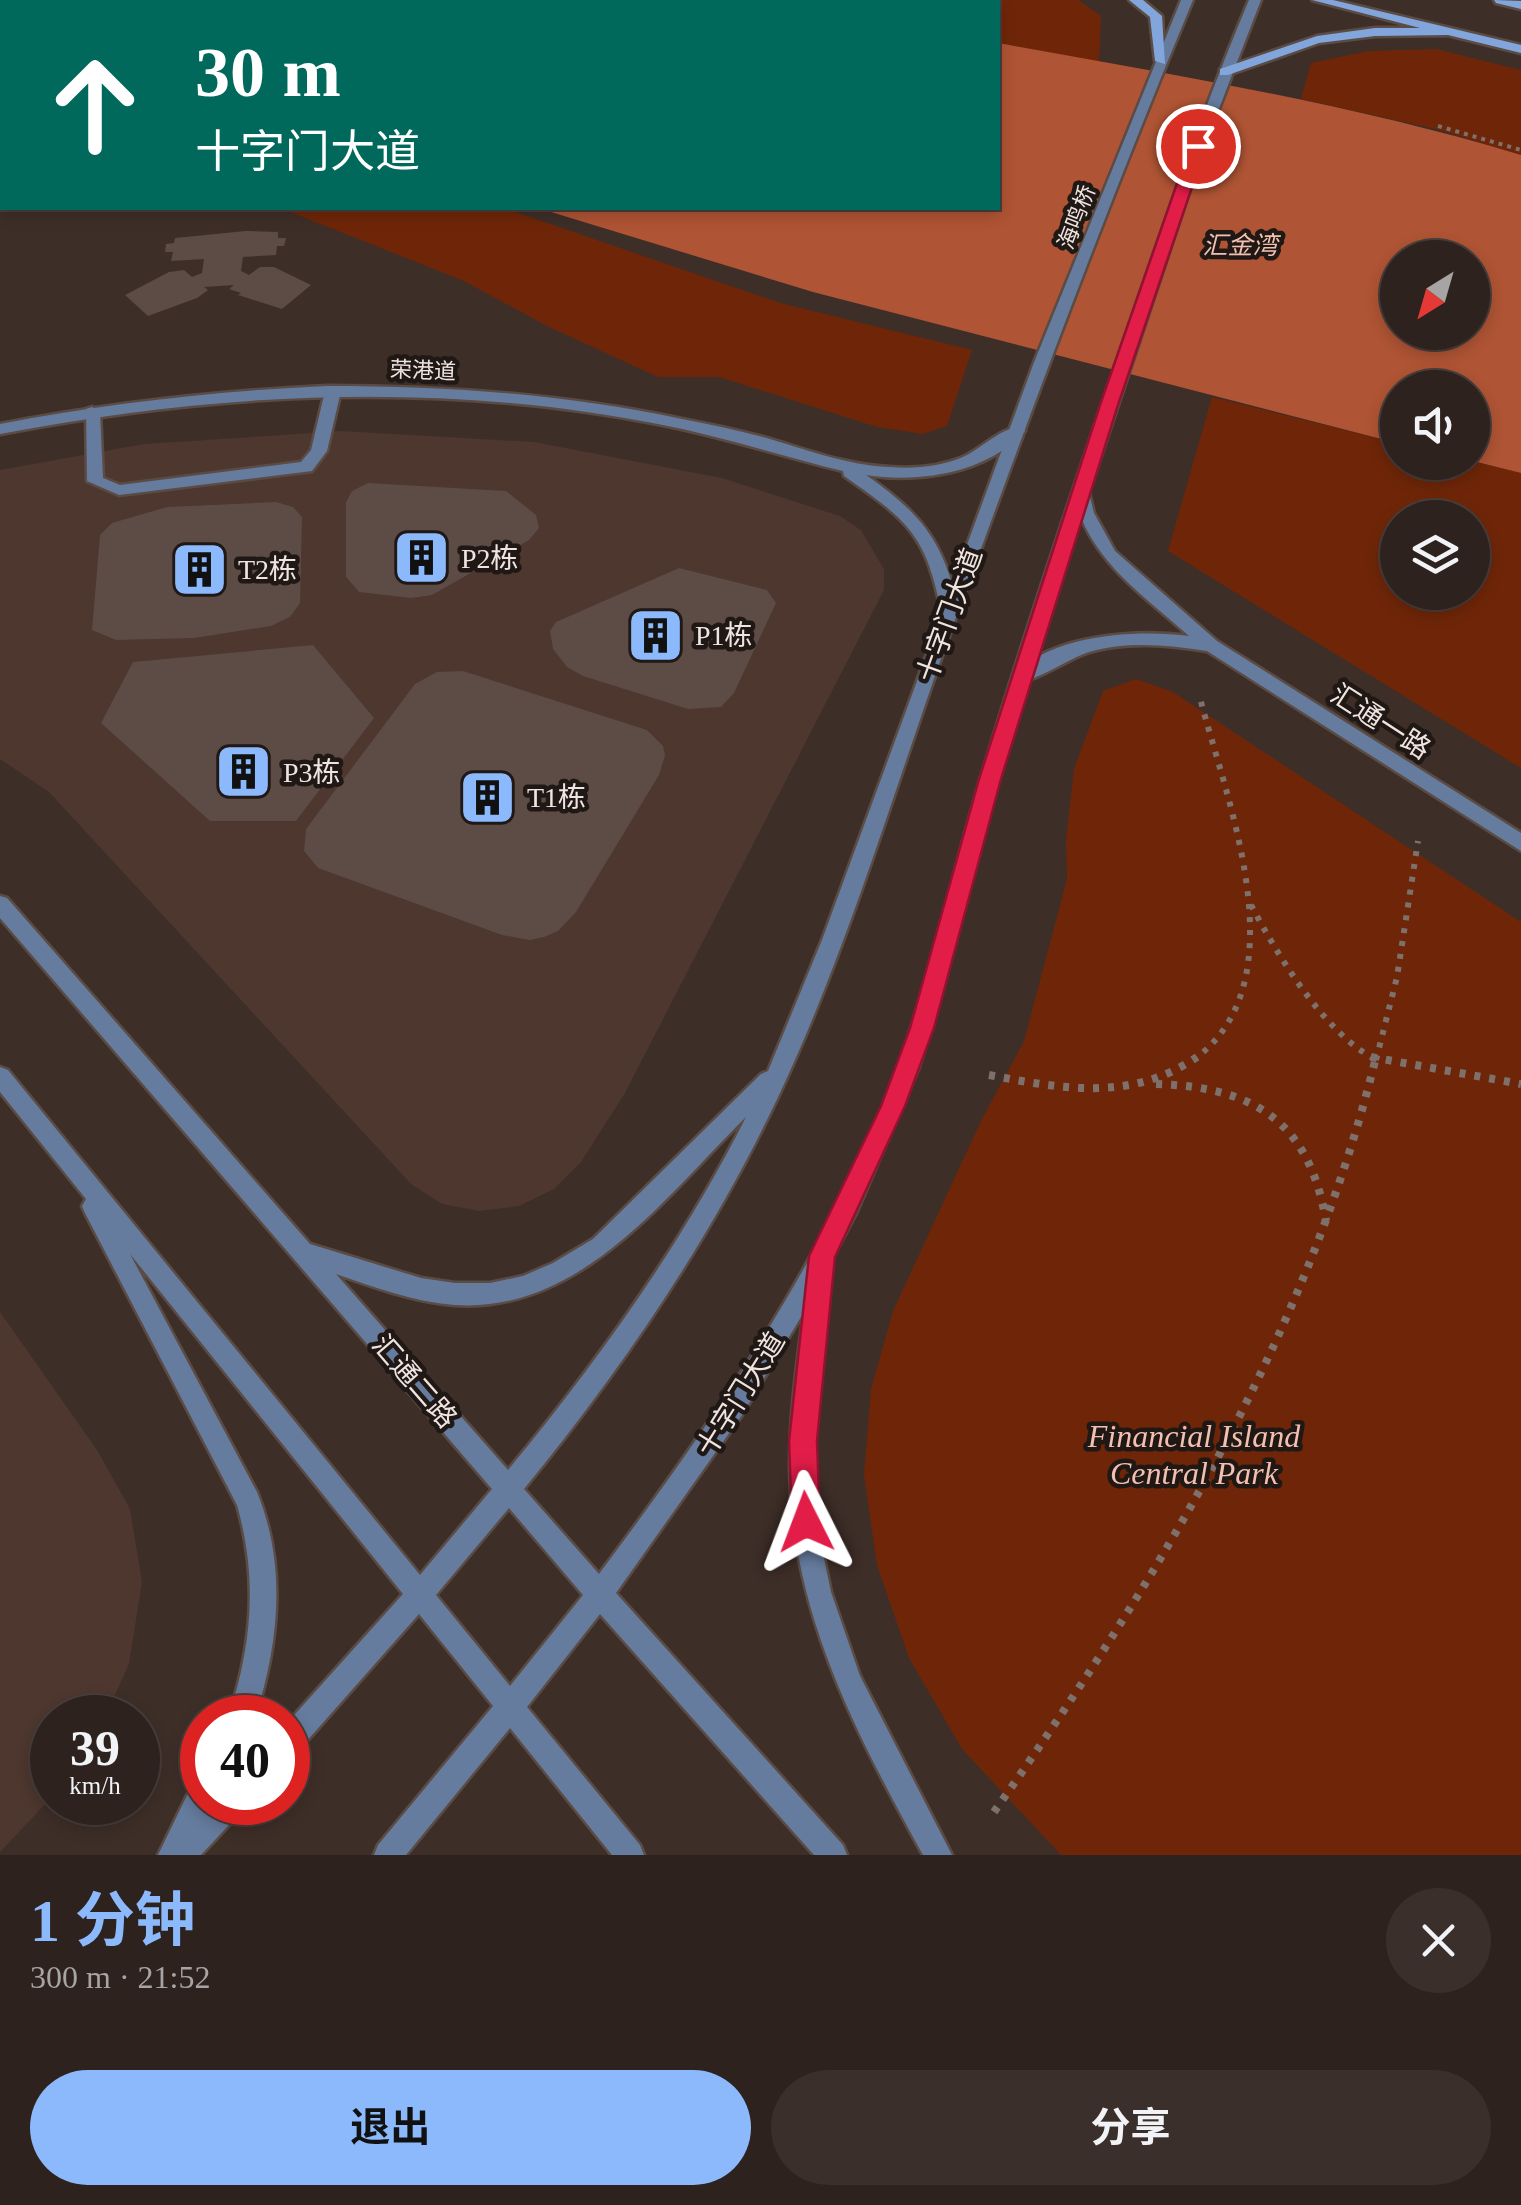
<!DOCTYPE html>
<html lang="zh">
<meta charset="utf-8">
<style>
:root{--surface:#2e221e;--page:#3a2f2b;--text:#f1f3f6;--muted:#a7a4a4;--line:#493f3c;--accent:#8cb9fc}
body{margin:0;font-family:"Times New Roman","Noto Sans SC",serif;background:var(--page);color:var(--text);height:100vh;display:flex;flex-direction:column;font-size:38px;white-space:nowrap}
*{box-sizing:border-box;margin:0}
p{font-size:32px;color:var(--muted)}
.icon{flex:none;width:55px;height:55px;fill:none;stroke:currentColor;stroke-width:2;stroke-linecap:round;stroke-linejoin:round}
.map{position:relative;height:1855px;overflow:hidden}
.details{display:flex;flex-direction:column;background:var(--surface);flex:1}
.details>*{flex:none}
.top-card{position:absolute;left:0px;top:0px;width:1000px;height:210px;box-shadow:0 5px 15px #0003,0 0 0 2px var(--line);background:#00695c;color:#fff;overflow:hidden}
.needle{width:65px;rotate:217deg}
.fabs{position:absolute;left:1380px;top:240px;display:grid;gap:20px}
.fabs a{display:grid;place-items:center;width:110px;height:110px;border-radius:50%;background:var(--surface);box-shadow:0 5px 15px #0003,0 0 0 2px var(--line);font-size:50px}
.speed{position:absolute;left:30px;top:1695px;display:flex;gap:20px;font-size:50px;font-weight:700;text-align:center}
.speed>*{display:grid;place-content:center;width:130px;height:130px;border-radius:50%;background:var(--surface);box-shadow:0 5px 15px #0003,0 0 0 2px var(--line);line-height:1}
.speed small{font-size:25px;font-weight:400}
.speed .limit{border:15px solid #d22;background:#fff;color:#111}
.pin{position:absolute;display:grid;place-items:center;width:85px;height:85px;color:#fff;margin:-42px;border:5px solid #fff;border-radius:50%;box-shadow:0 2px 10px #0007}
.me{position:absolute;width:110px;margin:-55px;rotate:357deg;stroke-linejoin:round;filter:drop-shadow(0 0 8px #0008)}
.turn{display:flex;align-items:center;gap:35px;height:210px;padding:0 30px;font-size:45px}
.turn .icon{width:130px;height:130px;stroke-width:2.5}
.turn b{display:block;font-size:70px;line-height:85px}
.round{display:grid;place-items:center;flex:none;width:105px;height:105px;border-radius:52px;background:var(--page)}
.summary{display:flex;align-items:center;justify-content:space-between;height:170px;padding:0 30px}
h1{font-size:60px;font-weight:700;line-height:75px;color:var(--accent)}
.primary-button{display:flex;gap:20px;margin-top:auto;padding:20px 30px}
.primary-button a{flex:1;height:115px;border-radius:60px;background:var(--accent);color:#111;font-size:40px;font-weight:700;line-height:115px;text-align:center}
.primary-button a+a{background:var(--page);color:var(--text)}
.map>svg:first-child{display:block}
.built{fill:#4d372f}
.green{fill:#6f2608;fill-rule:evenodd}
.water{fill:#af5434;fill-rule:evenodd}
.building{fill:#5d4b45}
.lines{fill:none;stroke-linecap:round;stroke-linejoin:round}
.service-casing{stroke:#5a4b45;stroke-width:5}
.minor-casing{stroke:#5a4b45;stroke-width:5}
.tertiary-casing{stroke:#5a4b45;stroke-width:5}
.secondary-casing{stroke:#5a4b45;stroke-width:5}
.path-far2{stroke:#7e706a;stroke-width:4;stroke-dasharray:4 5;stroke-linecap:butt}
.path-far1{stroke:#7e706a;stroke-width:6;stroke-dasharray:5 8;stroke-linecap:butt}
.path{stroke:#7e706a;stroke-width:8;stroke-dasharray:6 9;stroke-linecap:butt}
.service{fill:#667c9e;fill-rule:evenodd}
.minor{fill:#667c9e;fill-rule:evenodd}
.tertiary{fill:#667c9e;fill-rule:evenodd}
.secondary{fill:#82a6db;fill-rule:evenodd}
.route{fill:#e11d48;stroke:#92132f;stroke-width:2.5}
.labels{text-anchor:middle;stroke-width:9;stroke-linejoin:round;paint-order:stroke}
.far-street-label{font-size:22px;fill:#efe4e0;stroke:#201815}
.far-water-label{font-size:25px;font-style:italic;fill:#f2c0af;stroke:#201815}
.poi-label{font-size:28px;fill:#efe4e0;stroke:#201815;text-anchor:start}
.street-label{font-size:28px;fill:#efe4e0;stroke:#201815}
.near-park-label{font-size:32px;font-style:italic;fill:#f3c0af;stroke:#201815}
</style>
<div class="map">
<svg width="1521" height="1855" viewBox="0 0 1521 1855">
<rect width="100%" height="100%" fill="#3e2e28"/>
<g class="built">
<path d="M342,431L534,442L722,478L840,516L861,530L884,569V590L625,1093L581,1162L554,1189L519,1206L479,1211L442,1204L411,1184L49,792L0,759V470L144,444Z"/>
<path d="M0,1312L97,1450L130,1509L142,1582L129,1664L105,1717L52,1718V1797L0,1852Z"/>
</g>
<g class="green">
<path d="M765,0H1078L1101,16L1099,62L998,43V2Z"/>
<path d="M1436,49L1521,70V155L1436,129L1301,99L1311,63L1369,51Z"/>
<path d="M280,208H504L780,303L972,350L947,426L923,434L877,427L719,377H658L549,327L464,281Z"/>
<path d="M1212,397L1397,443L1398,462L1473,461L1521,473V768L1168,551ZM1398,518H1472V592H1398Z"/>
<path d="M1136,679L1173,692L1521,922V1855H1061L962,1749L909,1658L877,1565L864,1475L871,1389L893,1311L981,1121L1024,1041L1067,879L1066,840L1074,769L1103,691Z"/>
</g>
<g class="water">
<path d="M0,0H768L782,2H2V35Z"/>
<path d="M998,43C1173,75 1350,103 1521,155V473L1473,461L1472,388H1398L1397,443L813,292L538,208H998ZM1398,258H1472V332H1398Z"/>
</g>
<g class="building">
<path d="M246,231L278,232V238H286L284,246H277L276,255L243,257L241,271L249,275L260,267H274L311,285L282,309L238,295L241,293L229,289L234,285L204,287L208,290L197,298L148,316L125,295L169,272L184,270L192,277L202,273L204,259L171,261L173,252H165L166,244L174,243L175,238Z"/>
<path d="M368,483L506,491L536,515L539,528L529,540L432,595L411,598L359,592L346,577V502L352,491Z"/>
<path d="M276,502L293,507L302,517L300,603L290,617L271,626L194,638L116,640L92,630L100,535L112,523L167,507Z"/>
<path d="M679,568L767,590L776,603L734,693L721,707L688,709L583,676L567,667L553,649L550,631L556,622Z"/>
<path d="M313,645L374,718L296,821H210L101,723L133,662Z"/>
<path d="M463,671L647,730L663,746L665,755L659,775L576,912L558,931L544,937L530,940L502,935L318,868L304,851L306,829L415,684L437,672Z"/>
</g>
<g class="lines">
<defs>
<path id="service" d="M333,386L341,391L327,451L312,471L119,495L87,481L86,409L92,407L100,412L103,478L120,485L301,462L311,450L325,391Z"/>
<g id="minor">
<path d="M327,386C447,386 564,394 682,419C709,424 736,430 763,437C805,449 845,465 889,467C914,469 939,467 963,457C981,449 1004,425 1023,427L1025,431C986,474 920,483 866,475C923,515 944,542 959,611L950,617L941,611C926,534 907,520 844,476L843,471C781,456 721,436 658,424C439,381 219,392 0,434V424C109,403 216,391 327,386Z"/>
<path d="M1081,488L1089,493L1094,513L1115,551L1217,641L1521,833V851L1207,651C1168,645 1128,641 1089,652C1069,658 1033,684 1017,681L1014,676C1049,634 1139,629 1189,636C1140,592 1089,560 1073,493Z"/>
</g>
<g id="tertiary">
<path d="M1181,0H1193C1106,208 1028,419 951,631C895,786 849,946 779,1095C712,1237 623,1368 524,1489L599,1574C709,1427 814,1275 884,1104C927,997 949,883 982,774C1028,622 1078,473 1130,323C1167,215 1204,106 1249,0H1261L1203,150L1073,540L999,778L944,985L919,1067L857,1211L830,1263L815,1438V1495L821,1544L831,1592L860,1676L952,1855H923C861,1742 798,1625 791,1494C787,1434 796,1372 804,1312L742,1415L616,1593L843,1845L847,1855H814L600,1614L527,1707L640,1845L644,1855H612L510,1728L406,1855H374L378,1845L493,1706L419,1614L298,1751L288,1754V1722L403,1594L130,1254L257,1492C287,1566 279,1643 255,1718H228C252,1646 258,1579 237,1505L85,1213L82,1206L86,1199L0,1092V1067L8,1070L420,1575L492,1489L0,918V896L7,898L310,1244L421,1278L455,1283H490L523,1276L553,1263L593,1239L761,1074L768,1071L822,940L1033,365ZM746,1117C682,1244 598,1361 508,1470L336,1274C374,1287 414,1302 454,1305C580,1314 666,1196 746,1117ZM509,1508L583,1595L510,1686L436,1595Z"/>
<path d="M202,1781V1802H245L241,1812L201,1855H158L192,1785Z"/>
</g>
<g id="secondary">
<path d="M1129,0H1143L1162,16L1165,64L1155,61L1150,17Z"/>
<path d="M1312,0H1333L1521,45V53L1448,35L1375,36L1319,43L1228,75H1220V69L1317,36L1375,28H1420Z"/>
<path d="M1494,0L1521,1V9L1496,3Z"/>
</g>
</defs>
<use href="#service" class="service-casing"/>
<use href="#minor" class="minor-casing"/>
<use href="#tertiary" class="tertiary-casing"/>
<use href="#secondary" class="secondary-casing"/>
<path class="path-far2" d="M1438,126L1521,150"/>
<g class="path-far1">
<path d="M1251,905C1277,954 1325,1035 1377,1060"/>
<path d="M1193,1060C1302,983 1226,799 1200,698"/>
<path d="M1376,1060L1397,977L1418,841"/>
</g>
<g class="path">
<path d="M1371,1057L1521,1084"/>
<path d="M989,1075C1063,1089 1131,1102 1197,1057"/>
<path d="M1156,1084C1254,1087 1309,1121 1326,1221"/>
<path d="M994,1812C1157,1580 1308,1336 1376,1057"/>
</g>
<use href="#service" class="service"/>
<use href="#minor" class="minor"/>
<use href="#tertiary" class="tertiary"/>
<use href="#secondary" class="secondary"/>
</g>
<path class="route" d="M1198,141L1206,146L1118,405L1001,779L934,1028L905,1106L835,1257L817,1441L820,1522L816,1532L806,1536L796,1532L792,1522L789,1441L809,1256L881,1106L910,1028L979,779L1100,405L1190,146Z"/>
<defs>
<symbol id="building-square" viewBox="-11 -11 22 22"><rect x="-9" y="-9" width="18" height="18" rx="4" fill="#8cb9fc" stroke="#201815"/><path d="M-4-6H4V6H1V3H-1V6H-4ZM-2.5-4.3h1.7v1.8h-1.7ZM.8-4.3h1.7v1.8H.8ZM-2.5-1h1.7V.8h-1.7ZM.8-1h1.7V.8H.8Z" fill="#111"/></symbol>
</defs>
<g fill-rule="evenodd">
<use href="#building-square" x="390" y="526" width="63" height="63"/>
<use href="#building-square" x="168" y="538" width="63" height="63"/>
<use href="#building-square" x="624" y="604" width="63" height="63"/>
<use href="#building-square" x="212" y="740" width="63" height="63"/>
<use href="#building-square" x="456" y="766" width="63" height="63"/>
</g>
<g class="labels">
<g class="far-street-label">
<text transform="translate(1076 217) rotate(-69)" y="8">海鸣桥</text>
<text transform="translate(423 370) rotate(2)" y="8">荣港道</text>
</g>
<g class="far-water-label">
<text x="1240" y="254">汇金湾</text>
</g>
<g class="poi-label">
<text x="461" y="568">P2栋</text>
<text x="238" y="579">T2栋</text>
<text x="695" y="645">P1栋</text>
<text x="283" y="782">P3栋</text>
<text x="527" y="807">T1栋</text>
</g>
<g class="street-label">
<text transform="translate(949 615) rotate(-70)" y="10">十字门大道</text>
<text transform="translate(1381 721) rotate(33)" y="10">汇通一路</text>
<text transform="translate(415 1381) rotate(49)" y="10">汇通二路</text>
<text transform="translate(740 1394) rotate(-58)" y="10">十字门大道</text>
</g>
<g class="near-park-label">
<text x="1194" y="1447">Financial Island<tspan x="1194" dy="37">Central Park</tspan></text>
</g>
</g>
</svg>
<div class="fabs">
<a><svg class="needle" viewBox="-14 -14 28 28"><path d="M0-13l5 13h-10z" fill="#e53935"/><path d="M0 13l5-13h-10z" fill="#a7a4a4"/></svg></a>
<a><svg class="icon" aria-label="sound" viewBox="0 0 24 24"><path d="M4 9h4l5-4v14l-5-4H4zM17 9q2 3 0 6"/></svg></a>
<a><svg class="icon" aria-label="layers" viewBox="0 0 24 24"><path d="M12 4l9 5-9 5-9-5zM3 14l9 5 9-5"/></svg></a>
</div>
<div class="speed"><div>39<small>km/h</small></div><div class="limit">40</div></div>
<div class="pin" style="left:1198px;top:146px;background:#d93025"><svg class="icon" aria-label="arrive" viewBox="0 0 24 24"><path d="M6 21V4h12l-3 4 3 4H6"/></svg></div>
<svg class="me" style="left:806px;top:1522px" viewBox="-20 -20 40 40"><path d="M0-17L14 15 0 8-14 15z" fill="#e11d48" stroke="#fff" stroke-width="4"/></svg>
<div class="top-card">
<div class="turn"><svg class="icon" aria-label="ahead" viewBox="0 0 24 24"><path d="M12 20V5M6 11l6-6 6 6"/></svg><div><b>30 m</b>十字门大道</div></div>
</div>
</div>
<section class="details">
<div class="summary"><div><h1>1 分钟</h1><p>300 m · 21:52</p></div><a class="round"><svg class="icon" aria-label="close" viewBox="0 0 24 24"><path d="M6 6l12 12M18 6L6 18"/></svg></a></div>
<div class="primary-button"><a>退出</a><a>分享</a></div>
</section>
